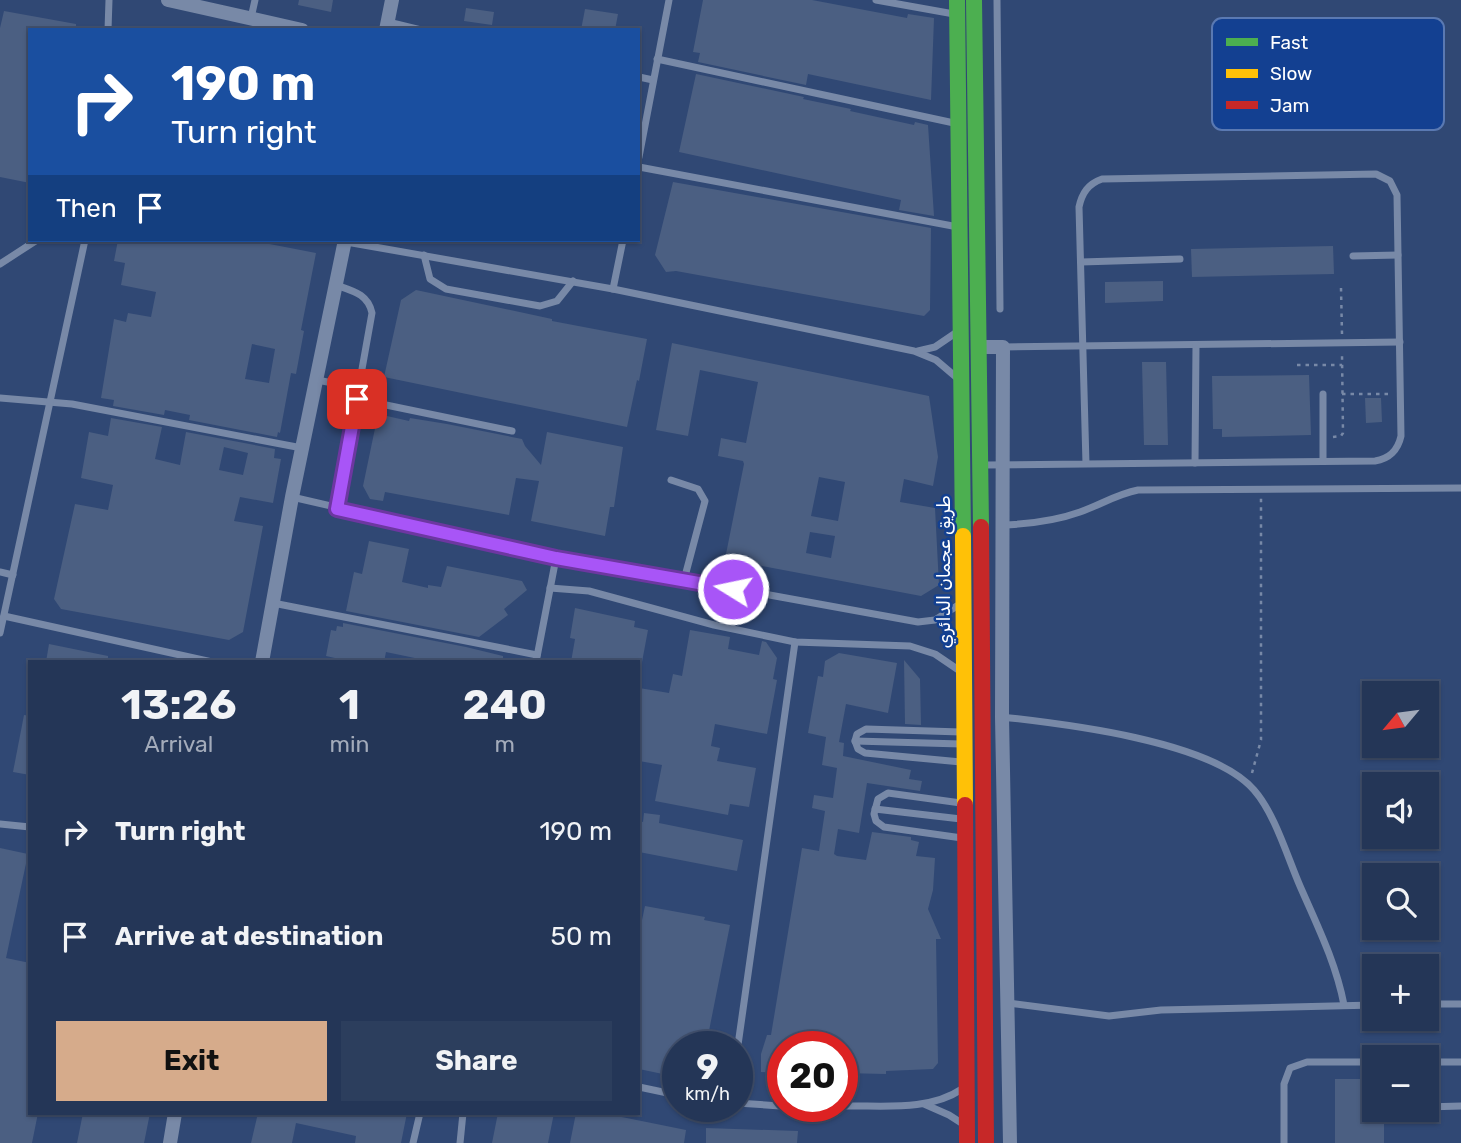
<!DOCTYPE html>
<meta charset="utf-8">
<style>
:root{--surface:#243657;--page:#2c3e5d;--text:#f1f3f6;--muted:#a3abba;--line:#41506d;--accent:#d6ab8b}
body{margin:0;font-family:Rubik,Vazirmatn,sans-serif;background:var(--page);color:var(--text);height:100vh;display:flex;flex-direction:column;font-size:26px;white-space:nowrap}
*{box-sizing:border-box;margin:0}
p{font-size:23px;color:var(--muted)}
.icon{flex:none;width:38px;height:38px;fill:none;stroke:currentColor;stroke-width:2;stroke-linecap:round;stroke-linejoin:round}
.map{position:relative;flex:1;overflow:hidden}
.side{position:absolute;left:28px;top:660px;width:612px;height:455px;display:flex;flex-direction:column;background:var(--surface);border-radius:0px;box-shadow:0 2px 5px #0004,0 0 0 2px var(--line)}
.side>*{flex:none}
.guide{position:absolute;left:28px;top:28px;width:612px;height:214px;border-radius:0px;box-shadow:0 2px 5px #0004,0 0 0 2px var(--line);background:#1a4fa0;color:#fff;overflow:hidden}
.needle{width:46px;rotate:241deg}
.tools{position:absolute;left:1362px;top:681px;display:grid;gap:14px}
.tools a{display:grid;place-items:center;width:77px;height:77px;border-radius:0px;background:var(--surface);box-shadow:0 2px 5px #0004,0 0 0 2px var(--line);font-size:35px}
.speed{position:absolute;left:662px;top:1031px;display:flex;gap:14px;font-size:35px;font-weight:700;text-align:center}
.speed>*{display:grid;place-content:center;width:91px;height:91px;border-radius:50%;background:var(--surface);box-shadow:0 2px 5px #0004,0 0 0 2px var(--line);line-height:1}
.speed small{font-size:18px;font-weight:400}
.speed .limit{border:10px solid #d22;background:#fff;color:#111}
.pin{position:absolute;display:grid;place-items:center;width:60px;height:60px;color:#fff;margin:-30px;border-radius:14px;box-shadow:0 4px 10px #0006}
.me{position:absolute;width:77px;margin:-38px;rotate:280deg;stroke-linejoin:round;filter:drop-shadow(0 0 5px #0008)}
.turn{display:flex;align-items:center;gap:24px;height:147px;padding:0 28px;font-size:32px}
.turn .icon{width:91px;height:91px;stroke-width:2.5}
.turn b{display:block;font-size:49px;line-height:60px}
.then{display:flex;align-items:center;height:66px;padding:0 28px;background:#0003;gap:14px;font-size:26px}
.eta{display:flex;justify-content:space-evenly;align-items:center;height:119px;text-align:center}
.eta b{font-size:42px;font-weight:700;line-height:49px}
.primary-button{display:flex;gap:14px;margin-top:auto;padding:14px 28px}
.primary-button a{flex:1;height:80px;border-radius:0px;background:var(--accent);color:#111;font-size:28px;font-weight:700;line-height:80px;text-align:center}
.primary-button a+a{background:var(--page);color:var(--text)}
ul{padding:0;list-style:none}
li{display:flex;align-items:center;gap:21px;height:105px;padding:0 28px}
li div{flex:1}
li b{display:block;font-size:26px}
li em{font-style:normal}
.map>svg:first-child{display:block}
.building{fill:#4b5f82;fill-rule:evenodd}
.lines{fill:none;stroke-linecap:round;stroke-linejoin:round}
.path{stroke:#7889a7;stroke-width:2.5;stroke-dasharray:3.5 5;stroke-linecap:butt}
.lane{stroke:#7889a7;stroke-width:7}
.street{stroke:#7889a7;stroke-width:14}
.fast{stroke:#4caf50;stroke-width:16}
.slow{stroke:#ffc107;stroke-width:16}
.jam{stroke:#c62828;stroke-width:16}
.route-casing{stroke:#6d37a1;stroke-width:18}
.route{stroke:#a855f7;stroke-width:12}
.labels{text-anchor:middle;stroke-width:5;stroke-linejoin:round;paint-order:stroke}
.street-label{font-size:18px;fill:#fff;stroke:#134091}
.key{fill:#134091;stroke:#5a79b2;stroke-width:2}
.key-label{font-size:19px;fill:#fff}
</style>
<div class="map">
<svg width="1461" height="1143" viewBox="0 0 1461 1143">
<rect width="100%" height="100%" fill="#304874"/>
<g class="building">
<path d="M299,0H333L331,12L298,5Z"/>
<path d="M703,0H812L907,18L908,14L934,18L931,100L808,74L806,85L698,62L700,53L693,52Z"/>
<path d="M466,8L494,12L492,25L464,21Z"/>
<path d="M585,9L618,14L615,30H581Z"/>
<path d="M4,11L76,24V30H30V183L0,177V28Z"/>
<path d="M696,74L804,97L803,99L851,109L850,111L914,125L915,122L928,125L934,216L899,210L901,200L679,152Z"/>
<path d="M673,182L931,228L930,310L924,316L676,271L666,272L655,255Z"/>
<path d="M118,240H249L316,253L301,330L304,331L296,374L291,373L280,433L278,432L277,437L189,420L190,415L165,410L164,415L113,406L114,400L101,398L114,319L126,322L128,313L151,317L156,292L121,285L125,263L114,261ZM252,344L275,349L269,383L245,379Z"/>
<path d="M1333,246L1334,274L1192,277L1191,249Z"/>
<path d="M1163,281V301L1105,303V282Z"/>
<path d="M416,290L552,319V321L647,339L639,381L637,380L627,427L384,377L401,300Z"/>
<path d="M672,343L929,396L938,457L933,486L904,479L900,502L935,508L939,585L921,596L725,559L744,464L743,461L718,456L721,438L746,443L758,382L700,370L688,436L656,430ZM819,477L845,482L838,521L811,516ZM810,532L835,536L831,558L806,553Z"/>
<path d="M1142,362H1166L1168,445H1144Z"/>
<path d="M1309,375L1311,435L1222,437V429H1213L1212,376Z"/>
<path d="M1365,398H1381L1382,422L1366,423Z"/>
<path d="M378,414L409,421L410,418L447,424L522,439L525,446L541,465L547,432L623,447L614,507H610L605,536L531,521L539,481L516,478L509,515L385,492L383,501L370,499L363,486Z"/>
<path d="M111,418L162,427L155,459L180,465L186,432L275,449L274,458L281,459L273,503L240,497L234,521L263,526L243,632L229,640L61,609L54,599L75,504L108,510L113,485L81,478L89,432L108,436ZM224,447L248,453L243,475L219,470Z"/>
<path d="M369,541L409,549L402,582L428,588V585L441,587L447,566L522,581L527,590L504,609L508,615L479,637L346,611L354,572L362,574Z"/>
<path d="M575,608L635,621L634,627L648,630L642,662H571L575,639L570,638Z"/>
<path d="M343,623L466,647L503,656V662H434L386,652L384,662L354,659L353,662L326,656L331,630L336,631L337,626L343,627Z"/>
<path d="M690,630L730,637L728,649L759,655L762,641L766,642L777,658L773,679L777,680L767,734L715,724L711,746L720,748L717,761L756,768L749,807L730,804L728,815L655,801L662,765L639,761V688L669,693L673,674L682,676Z"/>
<path d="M49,644L108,656V662H46Z"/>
<path d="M839,653L897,663L888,713L846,704L839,742L844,743L843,756L911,770L909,779L922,781L920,791L867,783L859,833L838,829L834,854L837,856L866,860L872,832L911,837V840L919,842L916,856L935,858L933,890L928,909L941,939H936L938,1063L933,1069L886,1071V1074L842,1073V1046H782V1073L761,1072V1054L767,1035H771L802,848L819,851L825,811L812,808L814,795L833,798L837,768L822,765L826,737L808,733L818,676L823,677L825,661Z"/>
<path d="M904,660L920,679L921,725L905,724Z"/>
<path d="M24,715L30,716V775L13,772Z"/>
<path d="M644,813L660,815L659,823L743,840L737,871L639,852V821L643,822Z"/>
<path d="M0,848L28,854L6,958L30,963V1113H38L32,1143H0Z"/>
<path d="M645,906L705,917L704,920L730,925L706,1046H677V1077L639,1069V934Z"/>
<path d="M1335,1079H1364V1091H1374V1110H1384V1143H1335Z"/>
<path d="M83,1113H150L144,1143H77Z"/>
<path d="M258,1113H407L401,1143H355L356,1136L296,1123L292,1143H251Z"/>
<path d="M498,1113H554L548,1143H492Z"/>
<path d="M576,1113H602L686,1130L684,1143H570Z"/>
<path d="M706,1128L798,1131L797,1143H706Z"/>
</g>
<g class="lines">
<g class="path">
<path d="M1341,288L1342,334"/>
<path d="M1297,365H1342"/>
<path d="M1342,394H1392"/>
<path d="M1333,437L1341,436L1343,433L1342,354"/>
<path d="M1252,773L1261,740V498"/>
</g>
<g class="lane">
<path d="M876,0L954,14"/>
<path d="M997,0L1000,309"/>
<path d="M251,18L255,0"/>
<path d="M388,22L421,30"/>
<path d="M108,30L109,0"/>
<path d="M657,59L954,123"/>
<path d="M639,77L653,80"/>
<path d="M639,157L669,0"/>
<path d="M639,167L958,227"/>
<path d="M335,240L613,289L914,351L936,360L956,377"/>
<path d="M424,255L430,279L446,289L540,306L557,301L573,281"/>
<path d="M1353,256L1398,255"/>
<path d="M1081,262L1180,259"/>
<path d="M0,264L37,240"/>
<path d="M336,285C353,291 368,294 372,313L337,509"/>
<path d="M613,289L623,240"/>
<path d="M1003,347L1400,342"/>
<path d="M918,351L935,347L957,332"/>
<path d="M317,380L359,388"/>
<path d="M1323,394V461"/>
<path d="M0,398L72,404L302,448"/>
<path d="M357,399L512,431"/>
<path d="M1195,463L1196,345"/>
<path d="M985,465L1086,464L1375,461C1389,459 1398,450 1401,436L1397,195L1390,181L1376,174L1102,179C1088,184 1082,193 1079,207L1086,464"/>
<path d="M671,480L698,489L705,501L684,580"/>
<path d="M292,497L556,558L593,563L918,622L935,620L960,604"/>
<path d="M1003,525C1029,524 1055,521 1080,512C1100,505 1117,494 1138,490L1461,488"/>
<path d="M0,572L13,575"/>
<path d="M550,588L589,591L714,625L795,642L910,646L935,654L960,671"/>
<path d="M273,603L537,655"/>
<path d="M4,616L212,662"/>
<path d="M0,633L85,240"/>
<path d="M536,662L556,558"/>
<path d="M1002,717C1065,724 1212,741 1254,790C1275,814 1287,856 1300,886C1317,925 1336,963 1344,1005"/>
<path d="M855,741L961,744"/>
<path d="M961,762L865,753L858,749L855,741L857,734L866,729L961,732"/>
<path d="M961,803L888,793L878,799L874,814L876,821L884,827L962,838"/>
<path d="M875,809L961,819"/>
<path d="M0,824L30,827"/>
<path d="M1008,1003L1109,1016L1161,1010L1374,1005"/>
<path d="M1426,1004H1461"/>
<path d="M737,1052L795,642"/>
<path d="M1426,1062H1461"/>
<path d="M639,1087L677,1095"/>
<path d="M737,1103L795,1107L841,1106"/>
<path d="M924,1104L949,1115L963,1124"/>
<path d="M842,1106C881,1105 928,1112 962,1089"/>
<path d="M1426,1107L1461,1106"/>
<path d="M413,1143L420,1113"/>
<path d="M460,1143L463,1113"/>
<path d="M1284,1143V1084L1290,1068L1307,1062H1374"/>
</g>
<g class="street">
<path d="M168,0L302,30"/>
<path d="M386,30L392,0"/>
<path d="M979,347H1003L1002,717L1010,1143"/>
<path d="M262,662L292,497L345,240"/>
<path d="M170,1143L175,1113"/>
</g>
<g class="fast">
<path d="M957,0L963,536"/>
<path d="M974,0L981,527"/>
</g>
<path class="slow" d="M963,536L965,805"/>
<g class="jam">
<path d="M981,527L986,1143"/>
<path d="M965,805L967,1143"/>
</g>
</g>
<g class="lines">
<defs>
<path id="route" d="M357,399L337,509L556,558L733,589"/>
</defs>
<use href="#route" class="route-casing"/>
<use href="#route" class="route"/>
</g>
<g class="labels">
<g class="street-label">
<text transform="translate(944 572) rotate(-90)" y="6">طريق عجمان الدائري</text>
</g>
</g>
<rect x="1212" y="18" width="232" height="112" rx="10" class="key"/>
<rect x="1226" y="38" width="32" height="8" fill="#4caf50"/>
<rect x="1226" y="69" width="32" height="9" fill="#ffc107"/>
<rect x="1226" y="101" width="32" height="8" fill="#c62828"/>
<g class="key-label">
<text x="1270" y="49">Fast</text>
<text x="1270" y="80">Slow</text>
<text x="1270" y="112">Jam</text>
</g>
</svg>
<div class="tools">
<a><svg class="needle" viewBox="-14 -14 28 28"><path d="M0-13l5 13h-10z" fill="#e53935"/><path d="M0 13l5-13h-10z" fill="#a3abba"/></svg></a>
<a><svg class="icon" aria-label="sound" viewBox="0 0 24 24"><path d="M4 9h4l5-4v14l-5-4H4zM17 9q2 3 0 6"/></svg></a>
<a><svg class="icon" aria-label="search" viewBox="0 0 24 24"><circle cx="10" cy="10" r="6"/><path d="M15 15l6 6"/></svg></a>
<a>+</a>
<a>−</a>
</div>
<div class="speed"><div>9<small>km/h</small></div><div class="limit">20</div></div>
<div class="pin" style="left:357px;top:399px;background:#d93025"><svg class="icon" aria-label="arrive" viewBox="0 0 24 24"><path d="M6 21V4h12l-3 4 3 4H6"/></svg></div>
<svg class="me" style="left:733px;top:589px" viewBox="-20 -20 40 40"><circle r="17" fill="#a855f7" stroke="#fff" stroke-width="3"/><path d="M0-11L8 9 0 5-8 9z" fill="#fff"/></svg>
<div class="guide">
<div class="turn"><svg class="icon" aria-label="right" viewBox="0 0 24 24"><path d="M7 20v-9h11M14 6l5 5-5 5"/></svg><div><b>190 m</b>Turn right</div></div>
<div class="then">Then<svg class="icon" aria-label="arrive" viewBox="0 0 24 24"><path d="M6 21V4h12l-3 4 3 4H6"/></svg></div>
</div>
<section class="side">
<div class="eta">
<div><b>13:26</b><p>Arrival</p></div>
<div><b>1</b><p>min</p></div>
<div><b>240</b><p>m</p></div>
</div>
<ul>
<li><svg class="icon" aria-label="right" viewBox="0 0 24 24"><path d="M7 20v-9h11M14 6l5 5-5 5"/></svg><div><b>Turn right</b></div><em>190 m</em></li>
<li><svg class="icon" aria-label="arrive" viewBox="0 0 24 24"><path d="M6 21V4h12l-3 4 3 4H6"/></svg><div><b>Arrive at destination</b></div><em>50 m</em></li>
</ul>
<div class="primary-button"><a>Exit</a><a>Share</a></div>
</section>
</div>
